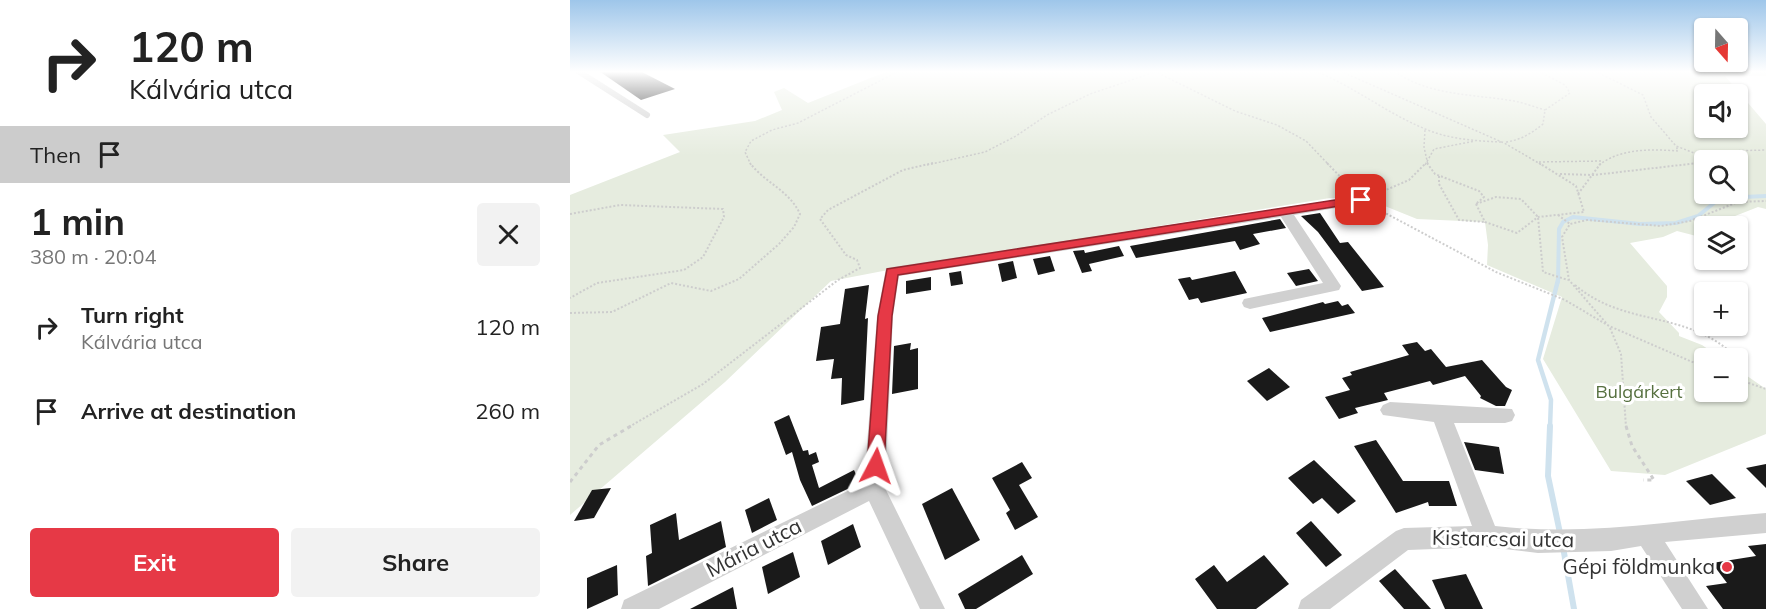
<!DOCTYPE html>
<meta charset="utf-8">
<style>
:root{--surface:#fff;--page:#f2f2f2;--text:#222;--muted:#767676;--accent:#e63946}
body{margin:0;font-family:Mulish,sans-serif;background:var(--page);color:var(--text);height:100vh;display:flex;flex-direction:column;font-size:22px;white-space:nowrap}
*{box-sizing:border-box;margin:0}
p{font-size:20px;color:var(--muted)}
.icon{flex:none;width:33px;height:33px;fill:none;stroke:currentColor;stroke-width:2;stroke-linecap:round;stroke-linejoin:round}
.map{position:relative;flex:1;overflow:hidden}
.panel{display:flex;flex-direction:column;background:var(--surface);width:570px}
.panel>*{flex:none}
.top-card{background:#fff;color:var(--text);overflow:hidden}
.needle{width:39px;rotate:160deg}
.fabs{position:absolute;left:1124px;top:18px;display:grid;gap:12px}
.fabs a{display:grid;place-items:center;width:54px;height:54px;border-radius:6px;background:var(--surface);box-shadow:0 2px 4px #0004;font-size:30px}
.pin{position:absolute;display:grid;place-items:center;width:51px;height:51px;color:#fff;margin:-26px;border-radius:12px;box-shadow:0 3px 9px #0006}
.me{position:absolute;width:66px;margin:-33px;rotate:4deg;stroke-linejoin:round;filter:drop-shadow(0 0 4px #0008)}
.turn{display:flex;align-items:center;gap:21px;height:126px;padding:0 30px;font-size:27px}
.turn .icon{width:78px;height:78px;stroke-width:2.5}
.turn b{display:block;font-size:42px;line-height:51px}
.then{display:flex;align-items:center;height:57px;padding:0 30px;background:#0003;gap:12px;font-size:22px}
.round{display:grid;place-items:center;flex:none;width:63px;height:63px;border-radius:6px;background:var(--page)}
.headline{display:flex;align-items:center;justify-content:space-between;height:102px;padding:0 30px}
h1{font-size:36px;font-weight:700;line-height:45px}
.button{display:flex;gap:12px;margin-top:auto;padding:12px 30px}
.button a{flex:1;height:69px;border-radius:6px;background:var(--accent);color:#fff;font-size:24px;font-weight:700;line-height:69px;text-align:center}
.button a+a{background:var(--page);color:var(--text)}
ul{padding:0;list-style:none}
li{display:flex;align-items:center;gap:18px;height:84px;padding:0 30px}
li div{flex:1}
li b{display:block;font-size:22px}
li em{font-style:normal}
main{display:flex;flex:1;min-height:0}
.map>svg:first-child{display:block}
.green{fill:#e6ecdf;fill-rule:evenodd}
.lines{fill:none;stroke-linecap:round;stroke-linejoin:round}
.stream-far2{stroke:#cfe2ee;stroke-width:4}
.stream-far1{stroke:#cfe2ee;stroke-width:4.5}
.stream{stroke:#cfe2ee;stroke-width:6}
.building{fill:#1a1a1a}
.path-far2{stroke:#cdcdcd;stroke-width:1.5;stroke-dasharray:2 2;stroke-linecap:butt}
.path-far1{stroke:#cdcdcd;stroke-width:2;stroke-dasharray:2 2;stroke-linecap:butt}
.path{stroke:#cdcdcd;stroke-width:3;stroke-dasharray:4 4;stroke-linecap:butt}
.service{stroke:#d0d0d0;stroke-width:6}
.minor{fill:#d0d0d0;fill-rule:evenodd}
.route{fill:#e63946;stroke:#96252e;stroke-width:1.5}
.poi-dot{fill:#e63946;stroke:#fff;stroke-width:2}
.labels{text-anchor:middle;stroke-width:6;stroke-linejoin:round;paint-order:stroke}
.park-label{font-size:18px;fill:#56703f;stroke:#fff}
.near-street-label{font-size:21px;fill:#333;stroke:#fff}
.near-poi-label{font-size:21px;fill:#333;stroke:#fff;text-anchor:end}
</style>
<main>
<section class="panel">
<div class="top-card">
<div class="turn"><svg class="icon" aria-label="right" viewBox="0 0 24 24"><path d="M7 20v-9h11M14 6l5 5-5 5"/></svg><div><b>120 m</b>Kálvária utca</div></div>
<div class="then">Then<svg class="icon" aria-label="arrive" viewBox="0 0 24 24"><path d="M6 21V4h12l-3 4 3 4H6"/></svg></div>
</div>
<div class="headline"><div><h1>1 min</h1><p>380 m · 20:04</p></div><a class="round"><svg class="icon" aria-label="close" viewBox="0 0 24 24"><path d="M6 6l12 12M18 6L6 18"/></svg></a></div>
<ul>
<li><svg class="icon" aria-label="right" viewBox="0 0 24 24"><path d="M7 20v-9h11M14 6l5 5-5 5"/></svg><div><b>Turn right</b><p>Kálvária utca</p></div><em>120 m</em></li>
<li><svg class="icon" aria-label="arrive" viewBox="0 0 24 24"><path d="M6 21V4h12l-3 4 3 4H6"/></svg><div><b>Arrive at destination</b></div><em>260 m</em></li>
</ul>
<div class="button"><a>Exit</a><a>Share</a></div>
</section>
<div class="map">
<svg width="1196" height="609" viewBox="0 0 1196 609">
<rect width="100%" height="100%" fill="#fff"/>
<path class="green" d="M318,71H1196V76H1155L1196,124V209L1188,207L1160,218L1161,226H1134V238L1107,231L1093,237L1060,243L1097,286V297L1089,312L1109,333V336L1132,345L1151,358H1134V392H1167V369L1196,389V434L1095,475L1041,471L973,359L992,297L917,265L918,245L915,222L847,219L795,198H760L313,271L261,281L155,382L0,515V195L110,152L93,135L185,121L212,110L204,92L214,88L238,103ZM1134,94H1167V128H1134ZM1134,160H1167V194H1134Z"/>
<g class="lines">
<path class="stream-far2" d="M988,282L989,229L993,222L1003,217L1070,224L1106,223L1128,216L1150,198L1196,196"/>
<path class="stream-far1" d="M980,427L981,400L968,360L988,280"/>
<g class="stream">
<path d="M980,426L978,476L990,533"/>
<path d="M993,547L1004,609"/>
</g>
</g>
<g class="building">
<path d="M29,71H70L105,89L71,100Z"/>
<path d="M750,213L770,243L778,242L814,287L792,291L748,232L731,216Z"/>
<path d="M710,219L716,228L683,234L690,244L670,250L665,241L566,258L560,246Z"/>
<path d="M549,246L554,256L519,264L522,271L512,273L503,251L514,250L515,253Z"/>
<path d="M480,256L485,271L468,275L463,259Z"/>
<path d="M443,261L447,278L432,282L428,264Z"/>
<path d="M739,269L748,281L726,286L717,273Z"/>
<path d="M391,271L393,284L381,286L379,273Z"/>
<path d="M665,271L677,293L631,303L628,298L619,300L608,279L620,277L622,280Z"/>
<path d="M361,277V290L336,294V281Z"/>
<path d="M299,285L295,319L298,318L294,400L271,405L272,378L261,379L264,359L246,361L251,327L270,324L275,289Z"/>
<path d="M768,301L772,306L778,304L785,313L700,332L692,318L753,302L755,304Z"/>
<path d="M847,342L855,351L861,349L876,367L912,360L936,387L942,390L935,406H926L910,398L911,396L895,376L863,385L860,381L814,393L818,400L785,408L788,413L769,419L755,397L780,390L772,378L782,375L780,372L839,355L832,345Z"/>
<path d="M341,343L340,350L348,348V389L322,394L324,346Z"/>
<path d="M699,368L720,387L697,401L677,381Z"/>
<path d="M219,415L233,451L238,450L239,455L246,452L249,462L242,465L249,488L284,470L290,483L242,506L230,480L222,452L216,455L204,422Z"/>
<path d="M806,440L833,481H879L887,506H859L858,502L826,513L784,446Z"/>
<path d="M894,442L929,447L934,474L905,470Z"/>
<path d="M744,460L786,501L768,514L752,498L743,504L718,478Z"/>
<path d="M452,462L462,478L449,485L468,517L445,530L436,513L440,510L422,478Z"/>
<path d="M1196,464V488L1176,468Z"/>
<path d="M1142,474L1166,498L1140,505L1116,481Z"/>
<path d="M41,488L24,518L4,521L22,490Z"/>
<path d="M382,488L410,540L375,560L352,504Z"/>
<path d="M199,498L207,520L182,533L175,510Z"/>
<path d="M106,513L109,540L151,521L156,547L78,586L76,556L82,553L80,525Z"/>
<path d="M741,521L772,555L756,567L726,533Z"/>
<path d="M283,524L291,547L258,565L251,541Z"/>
<path d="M1196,544V609H1153L1136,586L1157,583L1142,563L1186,556L1178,546Z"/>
<path d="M223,552L230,577L198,594L192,567Z"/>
<path d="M452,555L463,574L406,609H395L388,594Z"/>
<path d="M694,555L719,584L686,609H647L625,579L644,565L657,582Z"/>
<path d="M47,565L48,595L17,609V578Z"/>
<path d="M825,569L861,609H834L809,581Z"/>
<path d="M896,574L913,609H875L862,580Z"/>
<path d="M163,587L167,609H120Z"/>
</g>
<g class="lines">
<g class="path-far2">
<path d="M568,71L586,72L665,111L707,125L736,141L759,165"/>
<path d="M745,71C783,86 815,112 853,128C877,139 905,141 931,142"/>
<path d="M770,71L934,143L972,165"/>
<path d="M824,71C859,96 903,94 944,101C954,103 965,107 975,110"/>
<path d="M1025,71L1073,95L1081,117L1106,146L1132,156L1154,151L1196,150"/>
<path d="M855,130L854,147L858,165"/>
<path d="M936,142C951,140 962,133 973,124L975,110L1000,93L995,85L968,71"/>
<path d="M969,162L1032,161"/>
<path d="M181,165L175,152L181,141L202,130L228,123L329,71"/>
<path d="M357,165L415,152L446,136L477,115L520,94L588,71"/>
<path d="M855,165L864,149L905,141"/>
<path d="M1029,165C1051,148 1082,149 1108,151L1106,146"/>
<path d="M1127,165L1132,156"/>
</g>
<g class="path-far1">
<path d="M757,163L784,191"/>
<path d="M857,163L865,174L909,191L914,197L907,203"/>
<path d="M990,174L1024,175L1128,163"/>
<path d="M869,176V184L889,220L915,222"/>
<path d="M1008,194L1031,163"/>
<path d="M802,196L839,180L856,163"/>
<path d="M906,204L915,222L947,233L968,217L1014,212L1006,186L969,163"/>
<path d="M906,204L926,197L951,199L968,217L973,272L998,280"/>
<path d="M802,206L926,272L995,300L1039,326L1134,367"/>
<path d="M0,214L50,205L153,209L154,217L133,257L114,270L27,283L0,298"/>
<path d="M988,215L1000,224"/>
<path d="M1005,285C1055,328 1118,309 1167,358V371"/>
<path d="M0,313L42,312L101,283L141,291L169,279L209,244L224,227L230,214C219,190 195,183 180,163"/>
<path d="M1036,323L999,280L992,237L1000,224L1017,220L1091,226L1120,221L1168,202L1196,201"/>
<path d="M1040,328L1051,354L1056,427"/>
<path d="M1167,379L1196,389"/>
<path d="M59,427L133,384L268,280L290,268L287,260L276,255L250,219L258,210L333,170L363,163"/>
</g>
<g class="path">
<path d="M1056,426L1062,446L1084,480H1073"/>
<path d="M0,482L29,445L61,426"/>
</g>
<path class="service" d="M8,71L77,115"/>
<g class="minor">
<path d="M791,196L796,197V203L724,215L771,286L769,290L680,309L674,307L672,303L674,299L753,283L711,217L329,276L323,316L315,488L375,609H350L299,501L89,609H51L54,600L294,483L307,316L316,268Z"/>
<path d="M820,402L942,409L945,415L942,421L935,423H884L925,526C1015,537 1105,520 1196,513V533L1095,542L1138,609H1112L1071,546L1041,551L968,553L917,547L838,550L760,609H728L731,600L826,531L834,528L902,526L864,422L813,415L810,410L813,405Z"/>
</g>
</g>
<linearGradient id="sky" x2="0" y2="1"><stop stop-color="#9ec6ea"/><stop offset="0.46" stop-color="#fff"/><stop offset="1" stop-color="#fff" stop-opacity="0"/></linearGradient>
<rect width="1196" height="156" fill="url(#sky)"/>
<path class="route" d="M791,196L797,200L795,202L328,275L322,316L314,466L312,471L306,474L299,471L297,466L308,316L317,269Z"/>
<circle class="poi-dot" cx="1157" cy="567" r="6"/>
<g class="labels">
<g class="park-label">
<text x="1069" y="398">Bulgárkert</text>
</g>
<g class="near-street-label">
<text transform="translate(933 539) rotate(1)" y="7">Kistarcsai utca</text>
<text transform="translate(184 548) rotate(-27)" y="7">Mária utca</text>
</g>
<g class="near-poi-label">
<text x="1145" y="574">Gépi földmunka</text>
</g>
</g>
</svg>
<div class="fabs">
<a><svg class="needle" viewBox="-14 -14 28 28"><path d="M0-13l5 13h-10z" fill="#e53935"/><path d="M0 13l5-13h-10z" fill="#767676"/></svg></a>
<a><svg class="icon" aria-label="sound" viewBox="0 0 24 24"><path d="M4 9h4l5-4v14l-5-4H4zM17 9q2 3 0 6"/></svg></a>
<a><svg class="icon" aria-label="search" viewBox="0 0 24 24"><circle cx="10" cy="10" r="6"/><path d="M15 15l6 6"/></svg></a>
<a><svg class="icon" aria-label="layers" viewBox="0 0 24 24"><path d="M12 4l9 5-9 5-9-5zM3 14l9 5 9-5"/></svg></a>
<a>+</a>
<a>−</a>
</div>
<div class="pin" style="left:791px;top:200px;background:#d93025"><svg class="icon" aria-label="arrive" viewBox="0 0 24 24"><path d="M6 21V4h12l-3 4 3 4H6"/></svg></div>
<svg class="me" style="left:306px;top:466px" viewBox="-20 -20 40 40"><path d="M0-17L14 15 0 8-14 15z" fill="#e63946" stroke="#fff" stroke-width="4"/></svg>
</div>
</main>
